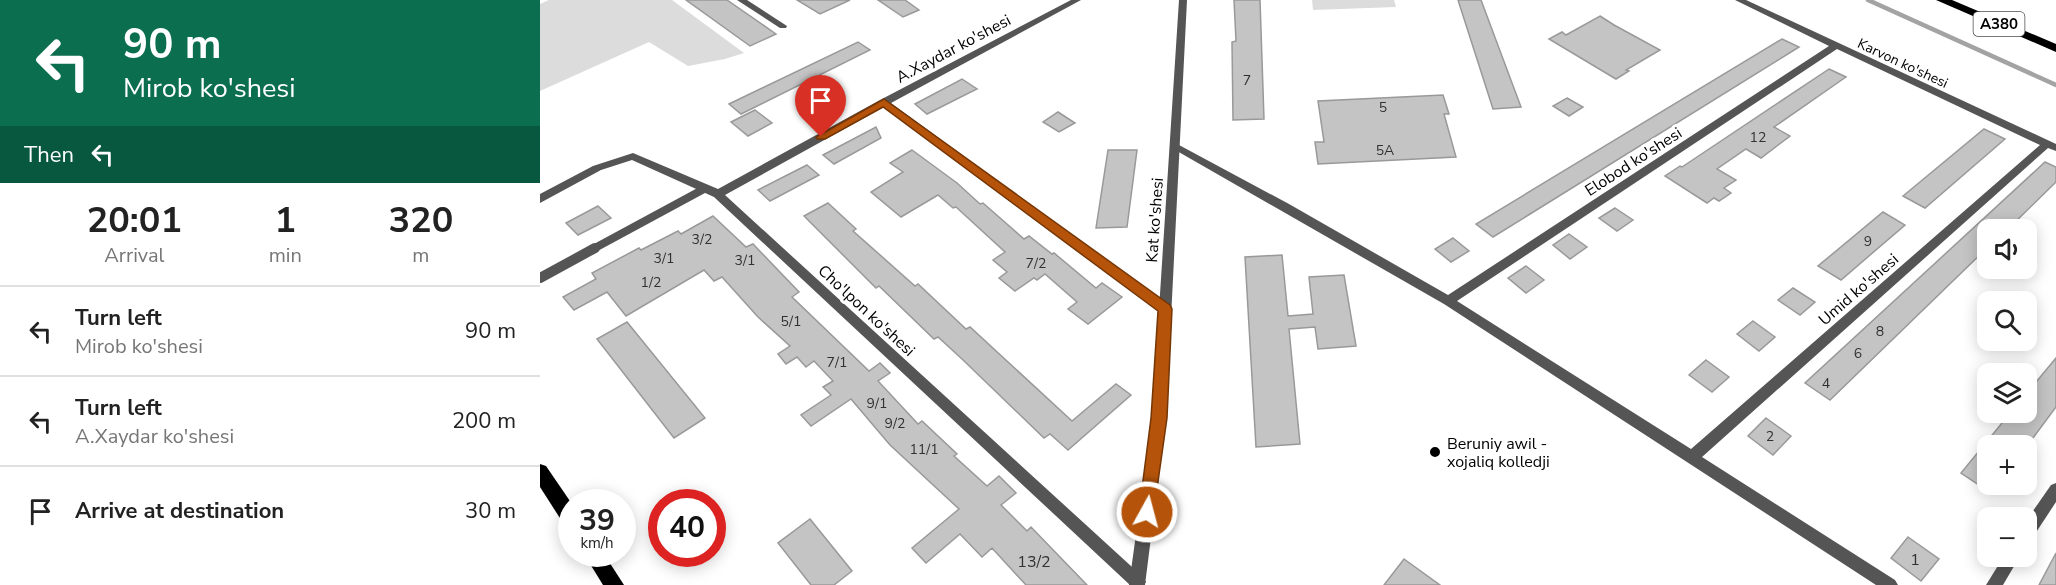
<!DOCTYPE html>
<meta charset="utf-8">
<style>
:root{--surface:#fff;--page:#f2f2f2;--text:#222;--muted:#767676;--line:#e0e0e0}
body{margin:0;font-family:"Nunito Sans",sans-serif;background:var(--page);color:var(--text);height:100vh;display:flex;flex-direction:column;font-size:22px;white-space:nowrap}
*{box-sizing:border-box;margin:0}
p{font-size:20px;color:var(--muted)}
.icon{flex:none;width:33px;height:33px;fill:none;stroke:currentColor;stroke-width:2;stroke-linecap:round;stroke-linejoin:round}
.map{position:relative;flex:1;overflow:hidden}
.drawer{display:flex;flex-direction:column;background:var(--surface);width:540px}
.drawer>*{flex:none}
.top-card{background:#0b6e4f;color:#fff;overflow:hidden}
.buttons{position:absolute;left:1437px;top:219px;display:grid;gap:12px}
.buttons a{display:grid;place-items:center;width:60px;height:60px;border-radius:12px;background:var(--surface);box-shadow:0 3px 15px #0003;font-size:30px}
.speed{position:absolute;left:18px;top:489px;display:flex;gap:12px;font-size:30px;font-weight:700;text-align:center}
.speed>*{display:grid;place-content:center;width:78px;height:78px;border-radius:50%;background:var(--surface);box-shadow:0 3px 15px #0003;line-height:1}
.speed small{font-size:15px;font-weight:400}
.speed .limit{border:9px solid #d22;background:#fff;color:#111}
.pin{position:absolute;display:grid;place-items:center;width:51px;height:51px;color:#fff;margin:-62px -26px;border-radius:50% 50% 50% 0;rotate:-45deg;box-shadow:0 0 6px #0007}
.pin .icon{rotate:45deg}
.me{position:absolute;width:66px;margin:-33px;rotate:7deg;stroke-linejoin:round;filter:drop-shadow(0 0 4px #0008)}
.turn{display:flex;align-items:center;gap:21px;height:126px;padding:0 24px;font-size:27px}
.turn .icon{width:78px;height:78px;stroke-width:2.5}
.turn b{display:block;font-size:42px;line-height:51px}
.then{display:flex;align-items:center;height:57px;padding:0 24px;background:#0003;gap:12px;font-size:22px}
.eta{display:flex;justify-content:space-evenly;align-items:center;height:102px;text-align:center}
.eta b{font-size:36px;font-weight:700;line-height:42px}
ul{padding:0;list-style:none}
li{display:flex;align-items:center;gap:18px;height:90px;padding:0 24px;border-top:2px solid var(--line)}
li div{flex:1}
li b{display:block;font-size:22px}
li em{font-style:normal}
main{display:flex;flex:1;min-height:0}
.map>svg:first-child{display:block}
.green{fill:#dcdcdc}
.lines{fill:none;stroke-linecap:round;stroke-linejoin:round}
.stream{stroke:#a3a3a3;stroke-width:4.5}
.building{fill:#c4c4c4;stroke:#999;stroke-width:1.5}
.service-far1{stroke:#555;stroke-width:8}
.service{stroke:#555;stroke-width:10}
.minor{fill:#555;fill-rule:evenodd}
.tertiary{fill:#555;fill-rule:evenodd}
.primary{fill:#000;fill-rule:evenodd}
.trunk{fill:#000;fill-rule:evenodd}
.route{fill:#b45309;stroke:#753606;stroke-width:1.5}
.poi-dot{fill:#000;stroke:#fff;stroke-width:2}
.labels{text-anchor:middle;stroke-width:6;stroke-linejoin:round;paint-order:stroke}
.far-street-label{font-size:14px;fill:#000;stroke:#fff}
.number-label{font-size:14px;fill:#313131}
.shield{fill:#fff;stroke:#4c4c4c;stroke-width:1.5}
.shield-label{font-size:15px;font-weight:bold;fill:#000}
.street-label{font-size:16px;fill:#000;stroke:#fff}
.poi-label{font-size:16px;fill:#000;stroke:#fff;text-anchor:start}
.near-number-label{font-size:16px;fill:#313131}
</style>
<main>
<section class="drawer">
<div class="top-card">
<div class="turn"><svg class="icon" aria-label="left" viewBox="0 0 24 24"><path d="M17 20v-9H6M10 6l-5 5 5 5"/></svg><div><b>90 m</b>Mirob ko'shesi</div></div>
<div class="then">Then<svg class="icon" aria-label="left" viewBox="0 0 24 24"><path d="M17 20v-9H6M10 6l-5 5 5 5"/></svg></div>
</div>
<div class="eta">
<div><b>20:01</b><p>Arrival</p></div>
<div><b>1</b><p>min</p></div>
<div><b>320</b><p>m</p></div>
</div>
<ul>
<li><svg class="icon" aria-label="left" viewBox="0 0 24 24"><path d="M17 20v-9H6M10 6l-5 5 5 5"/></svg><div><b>Turn left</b><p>Mirob ko'shesi</p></div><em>90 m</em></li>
<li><svg class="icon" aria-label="left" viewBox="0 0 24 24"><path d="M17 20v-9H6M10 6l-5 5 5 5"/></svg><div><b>Turn left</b><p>A.Xaydar ko'shesi</p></div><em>200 m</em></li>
<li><svg class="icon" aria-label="arrive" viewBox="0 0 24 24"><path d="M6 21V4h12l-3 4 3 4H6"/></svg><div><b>Arrive at destination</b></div><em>30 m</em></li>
</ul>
</section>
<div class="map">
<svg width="1516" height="585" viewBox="0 0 1516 585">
<rect width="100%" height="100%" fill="#fff"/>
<g class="green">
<path d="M9,0H132L204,53L185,59L148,66L109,42L0,91V4Z"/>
<path d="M772,0H854L856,7L773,10Z"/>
</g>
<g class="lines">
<path class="stream" d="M1328,0L1516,85"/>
</g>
<g class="building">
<path d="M146,0H187L236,34L210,46Z"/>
<path d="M257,0H310L280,14Z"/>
<path d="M338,0H365L379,10L363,17Z"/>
<path d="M694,0H720L724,119L693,120L692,42L696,41Z"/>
<path d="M918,0H941L981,107L953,109Z"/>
<path d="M1060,16L1074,25L1120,50L1086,70L1089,71L1076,79L1009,39L1022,32L1026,35Z"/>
<path d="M1242,39L1259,47L953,237L936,224Z"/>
<path d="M318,42L330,50L201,114L189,104Z"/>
<path d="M1289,69L1306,77L1234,127L1250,136L1221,158L1206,149L1177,169L1196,180L1184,188L1191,193L1179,201L1174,198L1167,203L1125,176L1140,166L1142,167Z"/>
<path d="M422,79L437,89L387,114L375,104Z"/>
<path d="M903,95L909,114H904L916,157L778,164L775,142H784L778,101Z"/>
<path d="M1027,98L1043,107L1029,116L1013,106Z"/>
<path d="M215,110L232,123L208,136L191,122Z"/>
<path d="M518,112L535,123L519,132L503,122Z"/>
<path d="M336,127L341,138L294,164L283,155Z"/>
<path d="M1444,129L1465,139L1385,208L1363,196Z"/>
<path d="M372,150L417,183L440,204L443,203L484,239L489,236L512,254L514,253L556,288L562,283L582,297L548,324L528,309L537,302L505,274L497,280L494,278L475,291L459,278L467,272L453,260L465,252L416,207L413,208L398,195L361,217L331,192L363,172L350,163Z"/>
<path d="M568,150H597L587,227L556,228Z"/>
<path d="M1505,162L1516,167V182L1467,230H1448V247L1290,400L1265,383Z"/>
<path d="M267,165L279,175L230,201L218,190Z"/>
<path d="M288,203L316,229L313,231L375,286L378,284L426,329L430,327L532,421L576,384L591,395L528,450L510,434L504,438L422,359L398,337L394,339L339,286L336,288L264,216Z"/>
<path d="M58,206L71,218L38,235L26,223Z"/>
<path d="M1075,208L1093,220L1077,231L1059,218Z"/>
<path d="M1343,212L1365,225L1301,280L1278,266Z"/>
<path d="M173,216L206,247L213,244L259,292L252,297L329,371L340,363L350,373L338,381L378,424L382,421L417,454L414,456L447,486L459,476L476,493L461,505L487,531L491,527L547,585H486L452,548L442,557L420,534L386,563L372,548L419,509L350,445L311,399L271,426L261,415L291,395L283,387L293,381L274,361L266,367L257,357L246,364L238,354L250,346L218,317L182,277L174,281L164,270L86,316L67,292L34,310L23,297L56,279L52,273L99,248L101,250L138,231L141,234Z"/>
<path d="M1029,234L1047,247L1030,259L1013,245Z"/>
<path d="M913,238L929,251L911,262L895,249Z"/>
<path d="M742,255L748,316L773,314L769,277L804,275L816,346L778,349L775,327L749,329L760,444L716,447L705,257Z"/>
<path d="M986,266L1004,280L986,293L968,278Z"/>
<path d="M1253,288L1275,302L1260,315L1238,300Z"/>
<path d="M1213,321L1235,337L1219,351L1197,334Z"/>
<path d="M87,322L165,418L134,438L57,339Z"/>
<path d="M1516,358V407L1487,446H1448V491L1421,473L1471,412H1486V394Z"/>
<path d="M1166,360L1189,377L1172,392L1149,375Z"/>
<path d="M1226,418L1251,436L1233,455L1208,436Z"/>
<path d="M270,519L312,571L294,585H271L238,543Z"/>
<path d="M1368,537L1399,559L1381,581L1351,558Z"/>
<path d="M1516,553V585H1499Z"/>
<path d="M864,559L900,585H844Z"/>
</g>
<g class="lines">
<path class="service-far1" d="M53,249L164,189"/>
<path class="service" d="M0,278L55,248"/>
<g class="minor">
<path d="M197,0H207L247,26L246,28H240Z"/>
<path d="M531,0H541L351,103L629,306L631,309L629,312H621L344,107L185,195L603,577L606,582L604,585H590L174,197L92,160L61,170L0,203V194L53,166L93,153L178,189L340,100Z"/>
<path d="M1195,0H1206L1516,144V151L1508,148L1162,457L1355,580L1358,585H1336L904,304L630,147L631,145H639L749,204L908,295L1289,46ZM1297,49L1500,145L1151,449L917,301Z"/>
<path d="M1516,483V502L1491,540L1486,542V521L1511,485Z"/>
<path d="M1464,556H1480L1463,585H1446Z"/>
</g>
<path class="tertiary" d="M639,0H647L626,418L605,585H589L612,418Z"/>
<g class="primary">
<path d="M0,464L6,466L32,504V528L25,526L0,487Z"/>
<path d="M44,554H64L84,585H63Z"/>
</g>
<path class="trunk" d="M1396,0H1412L1516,44V52Z"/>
</g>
<path class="route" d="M344,99L630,305L632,309L627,418L613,517L607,520L601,517L599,512L611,418L618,311L343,107L285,139H277L276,137Z"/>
<circle class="poi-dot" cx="895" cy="452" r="6"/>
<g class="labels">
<g class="far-street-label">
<text transform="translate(1363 63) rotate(25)" y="5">Karvon ko'shesi</text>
</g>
<g class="number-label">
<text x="707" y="85">7</text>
<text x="843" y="112">5</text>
<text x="1218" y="142">12</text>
<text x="845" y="155">5A</text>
<text x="162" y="244">3/2</text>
<text x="1328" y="246">9</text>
<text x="124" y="263">3/1</text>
<text x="205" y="265">3/1</text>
<text x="496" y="268">7/2</text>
<text x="111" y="287">1/2</text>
<text x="251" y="326">5/1</text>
<text x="1340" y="336">8</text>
<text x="1318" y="358">6</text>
<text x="297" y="367">7/1</text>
<text x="1286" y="388">4</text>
<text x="337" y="408">9/1</text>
<text x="355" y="428">9/2</text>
<text x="1230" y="441">2</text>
<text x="384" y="454">11/1</text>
</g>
<rect class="shield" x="1433.5" y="12" width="51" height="24" rx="4.5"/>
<g class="shield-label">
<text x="1459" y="29">A380</text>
</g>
<g class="street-label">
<text transform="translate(413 48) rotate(-28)" y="6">A.Xaydar ko'shesi</text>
<text transform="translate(1093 161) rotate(-33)" y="6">Elobod ko'shesi</text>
<text transform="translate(614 220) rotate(-86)" y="6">Kat ko'shesi</text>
<text transform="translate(1318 289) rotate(-41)" y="6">Umid ko'shesi</text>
<text transform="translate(327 310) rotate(43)" y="6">Cho'lpon ko'shesi</text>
</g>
<g class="poi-label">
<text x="907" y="449">Beruniy awil -<tspan x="907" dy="18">xojaliq kolledji</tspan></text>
</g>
<g class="near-number-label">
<text x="1375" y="565">1</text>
<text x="494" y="567">13/2</text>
</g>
</g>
</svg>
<div class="buttons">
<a><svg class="icon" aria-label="sound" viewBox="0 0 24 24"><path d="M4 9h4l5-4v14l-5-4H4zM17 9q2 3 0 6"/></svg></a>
<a><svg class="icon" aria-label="search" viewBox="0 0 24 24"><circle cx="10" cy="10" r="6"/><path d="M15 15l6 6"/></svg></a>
<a><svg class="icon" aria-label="layers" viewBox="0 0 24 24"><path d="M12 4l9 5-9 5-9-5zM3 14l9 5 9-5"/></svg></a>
<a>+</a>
<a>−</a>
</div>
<div class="speed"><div>39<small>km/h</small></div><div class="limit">40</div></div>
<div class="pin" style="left:281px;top:137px;background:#d93025"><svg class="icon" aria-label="arrive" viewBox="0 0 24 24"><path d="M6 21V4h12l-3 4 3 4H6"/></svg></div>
<svg class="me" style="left:607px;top:512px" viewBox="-20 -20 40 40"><circle r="17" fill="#b45309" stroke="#fff" stroke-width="3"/><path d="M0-11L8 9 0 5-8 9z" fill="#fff"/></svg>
</div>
</main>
